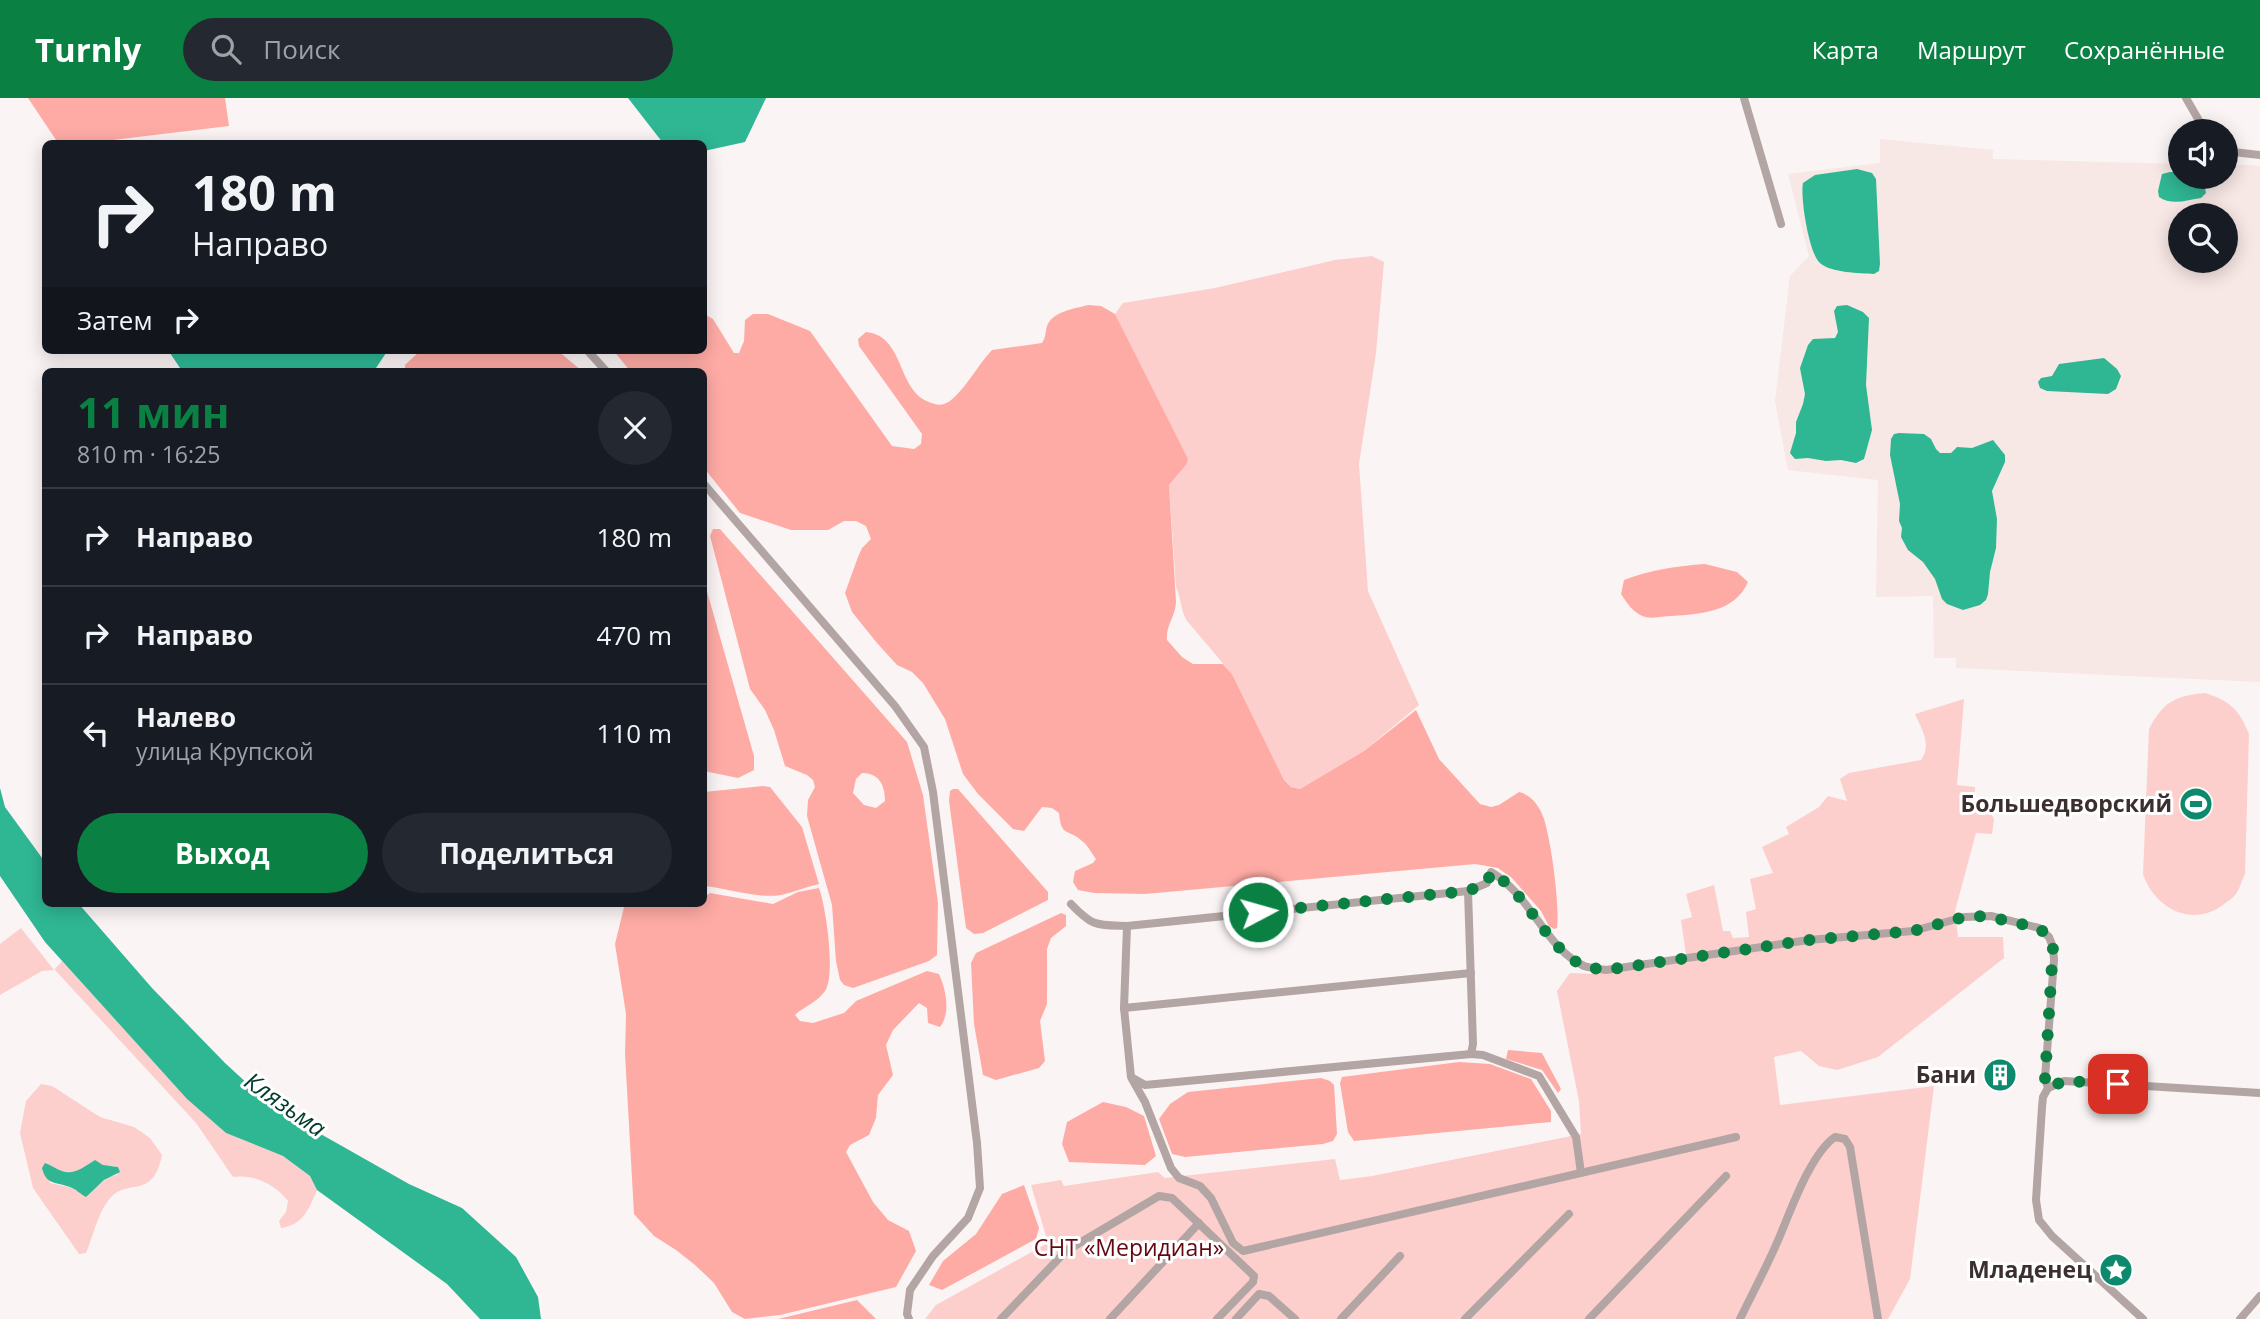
<!DOCTYPE html>
<html lang="ru">
<meta charset="utf-8">
<style>
:root{--surface:#171b24;--page:#242831;--text:#f1f3f6;--muted:#9ea1a6;--line:#363941;--accent:#0b8043}
body{margin:0;font-family:"Open Sans",sans-serif;background:var(--page);color:var(--text);height:100vh;display:flex;flex-direction:column;font-size:26px;white-space:nowrap}
*{box-sizing:border-box;margin:0}
p{font-size:23px;color:var(--muted)}
.icon{flex:none;width:38px;height:38px;fill:none;stroke:currentColor;stroke-width:2;stroke-linecap:round;stroke-linejoin:round}
.map{position:relative;flex:1;overflow:hidden}
.drawer{position:absolute;left:42px;top:270px;width:665px;height:539px;display:flex;flex-direction:column;background:var(--surface);border-radius:10px;box-shadow:0 4px 18px #0003}
.drawer>*{flex:none}
.hud{position:absolute;left:42px;top:42px;width:665px;height:214px;border-radius:10px;box-shadow:0 4px 18px #0003;background:#171b24;color:var(--text);overflow:hidden}
.buttons{position:absolute;left:2168px;top:21px;display:grid;gap:14px}
.buttons a{display:grid;place-items:center;width:70px;height:70px;border-radius:50%;background:var(--surface);box-shadow:0 4px 18px #0003;font-size:35px}
.pin{position:absolute;display:grid;place-items:center;width:60px;height:60px;color:#fff;margin:-30px;border-radius:14px;box-shadow:0 4px 10px #0006}
.me{position:absolute;width:77px;margin:-38px;rotate:84deg;stroke-linejoin:round;filter:drop-shadow(0 0 5px #0008)}
.turn{display:flex;align-items:center;gap:24px;height:147px;padding:0 35px;font-size:32px}
.turn .icon{width:91px;height:91px;stroke-width:2.5}
.turn b{display:block;font-size:49px;line-height:60px}
.then{display:flex;align-items:center;height:66px;padding:0 35px;background:#0003;gap:14px;font-size:26px}
.round{display:grid;place-items:center;flex:none;width:74px;height:74px;border-radius:37px;background:var(--page)}
.head{display:flex;align-items:center;justify-content:space-between;height:119px;padding:0 35px}
h1{font-size:42px;font-weight:700;line-height:52px;color:var(--accent)}
.primary-button{display:flex;gap:14px;margin-top:auto;padding:14px 35px}
.primary-button a{flex:1;height:80px;border-radius:42px;background:var(--accent);color:#fff;font-size:28px;font-weight:700;line-height:80px;text-align:center}
.primary-button a+a{background:var(--page);color:var(--text)}
ul{padding:0;list-style:none}
li{display:flex;align-items:center;gap:21px;height:98px;padding:0 35px;border-top:2px solid var(--line)}
li div{flex:1}
li b{display:block;font-size:26px}
li em{font-style:normal}
header{display:flex;align-items:center;gap:42px;box-sizing:border-box;height:98px;padding:0 35px;background:var(--accent);color:#fff}
header strong{font-size:33px}
nav{display:flex;gap:38px;margin-inline-start:auto;font-size:24px}
.search{width:490px;height:63px;background:var(--page);display:flex;align-items:center;gap:18px;box-sizing:border-box;padding:0 24px;border-radius:38px;color:var(--muted);font-size:26px}
.map>svg:first-child{display:block}
.built{fill:#f7e7e5;fill-rule:evenodd}
.green{fill:#fccfcc;fill-rule:evenodd}
.forest{fill:#ffaba5;fill-rule:evenodd}
.water{fill:#2fb794}
.lines{fill:none;stroke-linecap:round;stroke-linejoin:round}
.street{stroke:#b2a5a4;stroke-width:8}
.route{stroke:#0b8043;stroke-width:12;stroke-dasharray:0 21.6}
.labels{text-anchor:middle;stroke-width:6;stroke-linejoin:round;paint-order:stroke}
.poi-label{font-size:23px;font-weight:bold;fill:#3c302f;stroke:#fff;text-anchor:end}
.park-label{font-size:23px;fill:#650712;stroke:#fff}
.water-label{font-size:24px;font-style:italic;fill:#003b2c;stroke:#fff}
</style>
<header>
<strong>Turnly</strong>
<div class="search"><svg class="icon" aria-label="search" viewBox="0 0 24 24"><circle cx="10" cy="10" r="6"/><path d="M15 15l6 6"/></svg>Поиск</div>
<nav><a>Карта</a><a>Маршрут</a><a>Сохранённые</a></nav>
</header>
<div class="map">
<svg width="2260" height="1221" viewBox="0 0 2260 1221">
<rect width="100%" height="100%" fill="#fbf4f4"/>
<path class="built" d="M1880,41L1993,52V61L2180,66V79H2226V66L2260,68V584L1956,570V560H1934L1933,498L1876,499L1878,382L1788,372L1775,303L1790,178L1809,158L1788,76L1880,65ZM2180,117H2226V163H2180Z"/>
<g class="green">
<path d="M1372,158L1384,164L1376,255L1359,366L1368,493L1419,607L1364,653L1300,691L1291,689L1284,682L1232,576L1187,523C1180,512 1182,501 1176,489L1169,387L1186,367L1115,216L1123,205L1215,190L1335,162Z"/>
<path d="M2205,595C2230,603 2239,611 2249,636L2245,776C2242,782 2240,790 2236,796C2233,800 2228,803 2224,806C2193,831 2154,810 2143,776L2149,631C2163,604 2175,598 2205,595Z"/>
<path d="M1964,601L1957,687L1975,689L1974,711L1990,713L1994,721L1992,736L1976,735L1955,813L1958,839H2003L2004,860L1878,959L1837,972L1819,968L1801,953L1774,959L1780,1007L1934,988L1910,1181L1888,1221H925L936,1207L1048,1145L1031,1087L1061,1082L1064,1088L1158,1074L1165,1080L1335,1061L1340,1082L1372,1078L1581,1036L1579,1003L1557,893L1570,875L1594,876L1687,864L1681,822L1692,819L1686,796L1714,787L1723,833H1730L1733,840L1749,839L1746,814L1756,811L1750,781L1773,775L1762,749L1789,736L1786,729L1819,709L1828,698L1847,703L1840,681L1849,675L1921,662C1932,647 1922,632 1915,616Z"/>
<path d="M21,830L54,872L62,863L187,1001L226,1035L283,1058L310,1078L317,1092C309,1111 303,1127 281,1130L279,1123L286,1114L288,1103C275,1086 253,1076 233,1079L196,1025L55,872L42,873L0,897V846Z"/>
<path d="M41,986L52,988L100,1019L134,1029L150,1040L162,1057C152,1105 127,1077 108,1103C97,1117 93,1139 86,1155L79,1156L33,1090L20,1035L26,1003ZM45,1065C52,1067 58,1073 66,1074C84,1076 99,1064 118,1069L117,1077C102,1079 96,1094 82,1097L73,1090L50,1085Z"/>
</g>
<g class="forest">
<path d="M28,0H225L229,28L88,45H58Z"/>
<path d="M1088,207L1101,208L1115,216L1188,361L1186,367L1169,387L1176,504C1175,520 1166,526 1167,542L1182,559L1193,566H1223L1232,576L1284,682L1291,689L1300,691L1364,653L1416,612L1439,661L1480,706L1491,709L1499,707L1519,694C1532,697 1540,709 1544,721C1551,743 1560,807 1557,830L1554,831L1549,828L1541,813L1512,780L1498,770L1475,766L1145,796L1094,795L1078,792L1073,784L1075,773L1093,765L1096,761C1092,756 1088,747 1082,743C1068,730 1061,740 1059,715L1052,710L1042,709L1024,733L1013,731L978,696L963,676L945,621L923,585L912,574L897,567L877,545L852,514L845,495L858,459L862,450L871,441L866,428L856,423H844L828,432H791L740,415L704,370V273H630L613,252H704V216L713,221L734,255H739L744,243L745,222L753,216H768L810,233L892,348L914,351L921,346L922,336L859,248L858,241L866,234C874,235 880,237 886,243C905,262 903,299 935,306C940,308 945,306 950,303C967,289 977,268 992,252L1042,245C1046,239 1045,235 1047,228C1053,213 1074,211 1088,207Z"/>
<path d="M421,252H557L582,273H405V267Z"/>
<path d="M713,431H720L907,644L923,697L938,805L937,857L929,863L853,890L844,887L840,882L836,863L832,807L807,718L808,702L815,689L813,682L807,677L785,668L774,632L765,612L750,591L710,438ZM862,675C879,675 885,687 885,703L876,710L864,707L853,695L856,681Z"/>
<path d="M1705,466L1737,474L1748,484C1735,514 1701,516 1672,518C1664,518 1652,521 1645,519C1633,515 1627,505 1621,496L1624,482C1650,472 1677,468 1705,466Z"/>
<path d="M704,483L754,658V672L738,680L704,673Z"/>
<path d="M763,688L770,689L802,729L819,786C806,789 794,794 781,797C758,801 727,790 704,788V694Z"/>
<path d="M953,691H958L1048,794V802L983,835L974,836L966,830L949,703L950,693Z"/>
<path d="M819,790C826,809 836,877 825,893C818,904 803,909 795,917L800,923L813,925L844,915L856,903L927,873L939,876C946,891 951,915 940,929L928,925L927,910L919,905L893,932L886,947L893,977L878,997L876,1020L869,1037L850,1047L846,1054L873,1104L888,1122L909,1133L916,1153L896,1189L780,1217L745,1221L732,1214L714,1185L695,1167L676,1152L654,1138L634,1116L625,956L626,916L615,846L625,805H704V799L710,795L773,806L798,794Z"/>
<path d="M1061,815L1066,817V828L1051,840L1047,851V906L1040,923L1045,963L1039,970L996,982L983,977L974,926L971,865L976,855Z"/>
<path d="M1508,952L1542,955L1561,991L1558,995L1542,972L1506,961Z"/>
<path d="M1459,964L1490,966L1531,981L1551,1013V1024L1354,1043L1348,1034L1340,985L1342,979Z"/>
<path d="M1321,980L1330,983L1334,987L1337,1036L1333,1043L1323,1046L1185,1059L1172,1056L1159,1021L1170,1006L1188,994Z"/>
<path d="M1103,1004L1126,1009L1144,1018L1156,1058L1145,1067L1069,1064L1062,1046L1067,1024Z"/>
<path d="M1024,1087L1039,1130L1036,1141L942,1192L929,1187L943,1163L976,1136L1002,1096Z"/>
<path d="M857,1202L876,1221H778Z"/>
</g>
<g class="water">
<path d="M628,0H766L745,44L704,53V46L663,45Z"/>
<path d="M1857,71L1872,75L1876,81L1880,166L1879,173L1874,176C1860,175 1831,175 1820,165C1809,156 1800,99 1803,85L1815,77Z"/>
<path d="M2170,74H2180V79H2203L2206,95L2201,100C2188,102 2171,108 2159,99L2158,93L2162,76Z"/>
<path d="M1847,207L1863,214L1869,220L1866,287L1872,332L1864,361L1856,365L1841,362L1826,363L1808,360L1795,361L1790,355L1796,335V324L1803,306L1805,296L1800,270L1808,247L1813,241L1835,240L1838,234L1834,213L1837,208Z"/>
<path d="M168,252H388L374,273H182Z"/>
<path d="M2104,260L2117,271L2121,278L2116,291L2108,296L2047,293L2040,290L2038,284L2041,280L2052,278L2059,266Z"/>
<path d="M1899,335L1924,336L1931,341L1936,351L1940,355H1951L1957,349L1972,350L1993,342L2005,357V364L1992,393L1997,421L1996,450L1990,474L1988,496L1986,502L1980,507L1963,512L1947,506L1942,501L1935,481L1923,464L1908,452L1901,439L1902,430L1899,423L1900,406L1890,357L1891,341L1894,336Z"/>
<path d="M0,690L5,709L45,764L46,805H78L152,890L225,965L273,1009L409,1086L462,1110L516,1159L538,1199L541,1221H480L447,1186L317,1092L310,1078L283,1058L226,1035L187,1001L45,844L0,778Z"/>
<path d="M95,1062L103,1067L118,1069L120,1074L104,1082L86,1099C80,1096 76,1091 70,1089C56,1084 46,1087 42,1070L45,1065C51,1067 56,1071 62,1073C74,1078 85,1068 95,1062Z"/>
</g>
<g class="lines">
<g class="street">
<path d="M1744,0L1781,126"/>
<path d="M2186,0L2205,33"/>
<path d="M2226,51L2233,54L2260,57"/>
<path d="M587,252L606,273"/>
<path d="M704,386L895,608L924,649L933,694L977,1045L980,1090L968,1120L933,1158L910,1192L907,1216L909,1221"/>
<path d="M1468,793L1487,785L1491,774C1532,798 1545,850 1584,868C1590,870 1599,871 1606,872L1809,842L1913,833L1964,819L1991,818L2039,830L2049,839L2053,849L2054,862L2045,980L2048,990L2043,999L2042,1009L2036,1102L2039,1122L2052,1138L2143,1221"/>
<path d="M1071,806C1093,829 1096,827 1127,828L1124,910L1131,979L1145,987L1471,956L1483,957L1539,978L1576,1039L1581,1075"/>
<path d="M1127,828L1468,793L1473,946L1471,956"/>
<path d="M1124,910L1471,875"/>
<path d="M1132,981L1145,1004L1171,1070L1179,1080L1200,1088L1211,1100L1233,1145L1243,1153L1736,1039"/>
<path d="M2048,990L2064,983L2260,995"/>
<path d="M1001,1221L1066,1153L1159,1098L1172,1100L1254,1178L1253,1184L1217,1221"/>
<path d="M1110,1221L1199,1125"/>
<path d="M1236,1221L1259,1196L1269,1198L1295,1221"/>
<path d="M1341,1221L1400,1158"/>
<path d="M1465,1221L1569,1116"/>
<path d="M1589,1221L1726,1078"/>
<path d="M1740,1221C1752,1196 1765,1172 1776,1147C1789,1118 1809,1057 1835,1039L1845,1041L1850,1049L1878,1221"/>
<path d="M2240,1221L2260,1198"/>
</g>
</g>
<g class="lines">
<path class="route" d="M1258,814L1468,793L1487,785L1491,774C1531,798 1545,850 1584,868C1591,870 1599,871 1606,872L1809,842L1913,833L1964,819L1986,818L2039,830L2049,839L2053,849L2045,981L2048,990L2064,983L2118,986"/>
</g>
<defs>
<symbol id="stadium-disc" viewBox="-11 -11 22 22"><circle r="9.5" fill="#0d8a6d" stroke="#fff"/><path d="M0-5a6.5 5 0 1 0 0 10a6.5 5 0 1 0 0-10ZM-3.5-1.8h7v3.6h-7Z" fill="#fff"/></symbol>
<symbol id="building-disc" viewBox="-11 -11 22 22"><circle r="9.5" fill="#0d8a6d" stroke="#fff"/><path d="M-4-6H4V6H1V3H-1V6H-4ZM-2.5-4.3h1.7v1.8h-1.7ZM.8-4.3h1.7v1.8H.8ZM-2.5-1h1.7V.8h-1.7ZM.8-1h1.7V.8H.8Z" fill="#fff"/></symbol>
<symbol id="sight-disc" viewBox="-11 -11 22 22"><circle r="9.5" fill="#0d8a6d" stroke="#fff"/><path d="M0-6L1.8-2.2L6-1.7L2.9 1.2L3.7 5.4L0 3.3L-3.7 5.4L-2.9 1.2L-6-1.7L-1.8-2.2Z" fill="#fff"/></symbol>
</defs>
<g fill-rule="evenodd">
<use href="#stadium-disc" x="2177" y="687" width="38" height="38"/>
<use href="#building-disc" x="1981" y="958" width="38" height="38"/>
<use href="#sight-disc" x="2097" y="1153" width="38" height="38"/>
</g>
<g class="labels">
<g class="poi-label">
<text x="2172" y="714">Большедворский</text>
<text x="1976" y="985">Бани</text>
<text x="2092" y="1180">Младенец</text>
</g>
<g class="park-label">
<text x="1129" y="1158">СНТ «Меридиан»</text>
</g>
<g class="water-label">
<text transform="translate(285 1007) rotate(35)" y="8">Клязьма</text>
</g>
</g>
</svg>
<div class="buttons">
<a><svg class="icon" aria-label="sound" viewBox="0 0 24 24"><path d="M4 9h4l5-4v14l-5-4H4zM17 9q2 3 0 6"/></svg></a>
<a><svg class="icon" aria-label="search" viewBox="0 0 24 24"><circle cx="10" cy="10" r="6"/><path d="M15 15l6 6"/></svg></a>
</div>
<div class="pin" style="left:2118px;top:986px;background:#d93025"><svg class="icon" aria-label="arrive" viewBox="0 0 24 24"><path d="M6 21V4h12l-3 4 3 4H6"/></svg></div>
<svg class="me" style="left:1258px;top:814px" viewBox="-20 -20 40 40"><circle r="17" fill="#0b8043" stroke="#fff" stroke-width="3"/><path d="M0-11L8 9 0 5-8 9z" fill="#fff"/></svg>
<div class="hud">
<div class="turn"><svg class="icon" aria-label="right" viewBox="0 0 24 24"><path d="M7 20v-9h11M14 6l5 5-5 5"/></svg><div><b>180 m</b>Направо</div></div>
<div class="then">Затем<svg class="icon" aria-label="right" viewBox="0 0 24 24"><path d="M7 20v-9h11M14 6l5 5-5 5"/></svg></div>
</div>
<section class="drawer">
<div class="head"><div><h1>11 мин</h1><p>810 m · 16:25</p></div><a class="round"><svg class="icon" aria-label="close" viewBox="0 0 24 24"><path d="M6 6l12 12M18 6L6 18"/></svg></a></div>
<ul>
<li><svg class="icon" aria-label="right" viewBox="0 0 24 24"><path d="M7 20v-9h11M14 6l5 5-5 5"/></svg><div><b>Направо</b></div><em>180 m</em></li>
<li><svg class="icon" aria-label="right" viewBox="0 0 24 24"><path d="M7 20v-9h11M14 6l5 5-5 5"/></svg><div><b>Направо</b></div><em>470 m</em></li>
<li><svg class="icon" aria-label="left" viewBox="0 0 24 24"><path d="M17 20v-9H6M10 6l-5 5 5 5"/></svg><div><b>Налево</b><p>улица Крупской</p></div><em>110 m</em></li>
</ul>
<div class="primary-button"><a>Выход</a><a>Поделиться</a></div>
</section>
</div>
